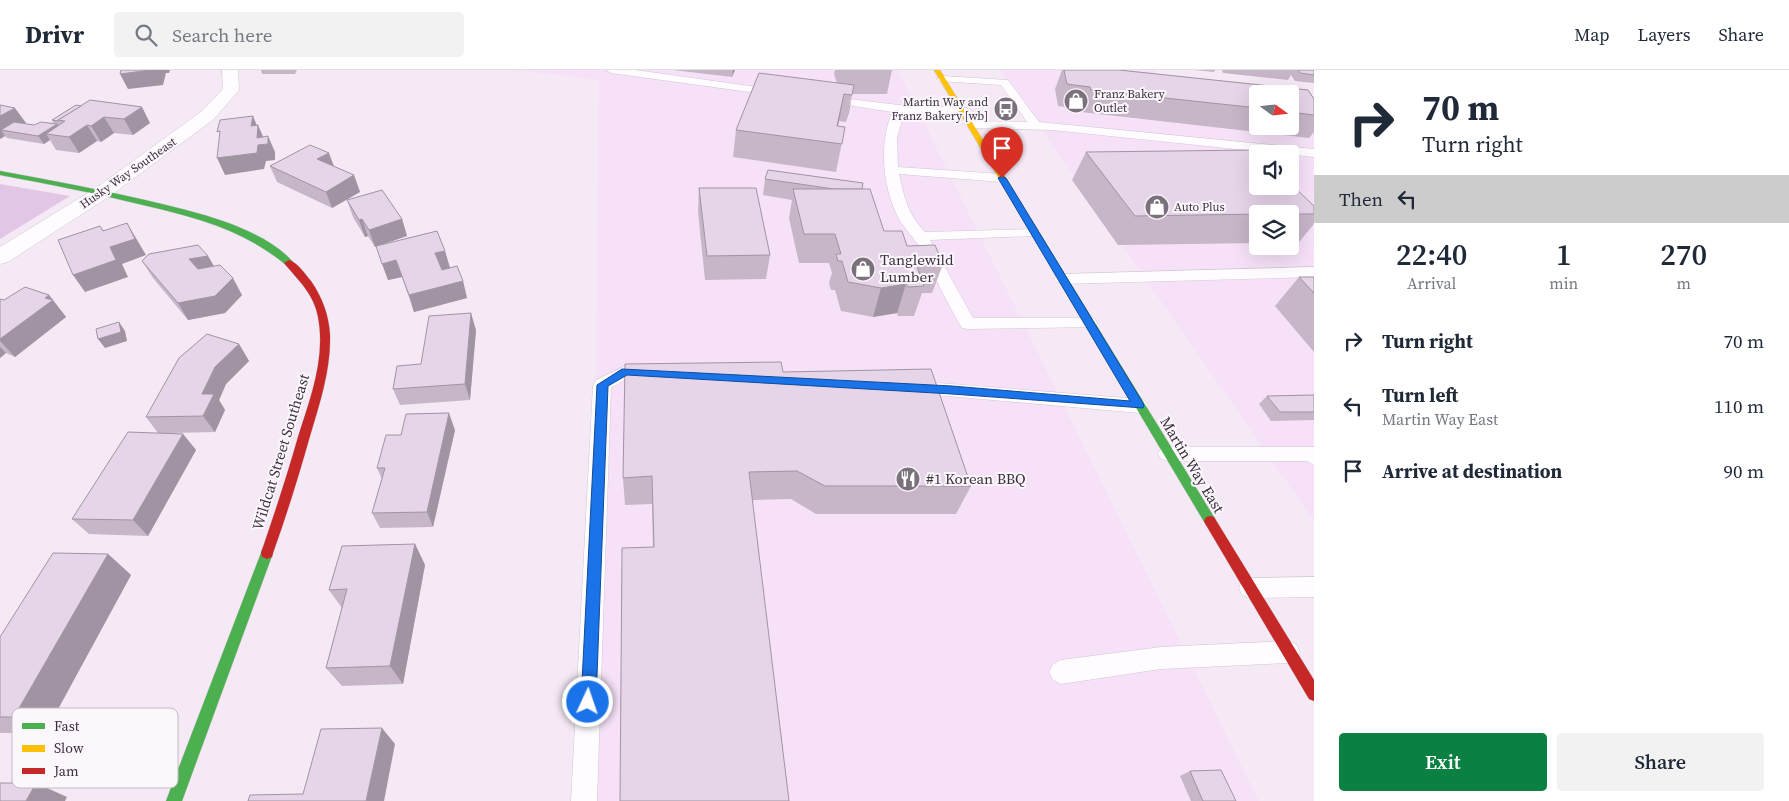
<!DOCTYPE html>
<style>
:root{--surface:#fff;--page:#f2f2f3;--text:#1f2937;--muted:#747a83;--line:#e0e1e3;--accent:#0b8043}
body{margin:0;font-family:"Source Serif 4",serif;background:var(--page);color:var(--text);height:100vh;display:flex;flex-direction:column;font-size:19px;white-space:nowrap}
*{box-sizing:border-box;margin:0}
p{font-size:16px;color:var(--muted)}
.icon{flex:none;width:28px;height:28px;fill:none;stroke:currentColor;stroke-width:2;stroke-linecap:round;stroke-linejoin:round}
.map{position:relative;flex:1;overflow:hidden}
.drawer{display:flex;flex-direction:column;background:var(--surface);width:475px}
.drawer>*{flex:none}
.hud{background:#fff;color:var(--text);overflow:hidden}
.needle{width:32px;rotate:105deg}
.fabs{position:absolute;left:1249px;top:15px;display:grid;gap:10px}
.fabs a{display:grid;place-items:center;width:50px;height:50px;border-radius:5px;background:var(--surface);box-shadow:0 5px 20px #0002;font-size:25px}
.pin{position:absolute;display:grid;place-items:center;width:42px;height:42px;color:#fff;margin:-51px -21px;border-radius:50% 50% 50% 0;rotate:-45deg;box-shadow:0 0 5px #0007}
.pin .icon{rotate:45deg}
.me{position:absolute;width:55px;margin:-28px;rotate:3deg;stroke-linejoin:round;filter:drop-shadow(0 0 4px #0008)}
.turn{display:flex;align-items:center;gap:18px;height:105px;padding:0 25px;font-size:22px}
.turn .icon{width:65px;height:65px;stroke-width:2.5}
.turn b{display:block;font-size:35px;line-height:42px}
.then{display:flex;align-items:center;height:48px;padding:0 25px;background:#0003;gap:10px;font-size:19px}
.eta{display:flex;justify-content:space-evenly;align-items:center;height:85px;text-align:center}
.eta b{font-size:30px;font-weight:600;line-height:35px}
.button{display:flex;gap:10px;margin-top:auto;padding:10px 25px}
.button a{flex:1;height:58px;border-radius:5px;background:var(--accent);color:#fff;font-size:20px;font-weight:600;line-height:58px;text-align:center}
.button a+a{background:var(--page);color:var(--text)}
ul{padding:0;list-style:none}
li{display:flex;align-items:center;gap:15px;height:65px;padding:0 25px}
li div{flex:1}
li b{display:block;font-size:19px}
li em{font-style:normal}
header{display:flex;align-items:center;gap:30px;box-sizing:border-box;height:70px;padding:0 25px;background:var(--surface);border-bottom:1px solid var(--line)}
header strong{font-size:24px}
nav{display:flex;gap:28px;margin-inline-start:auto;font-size:18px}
.search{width:350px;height:45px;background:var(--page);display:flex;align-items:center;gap:12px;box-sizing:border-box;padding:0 18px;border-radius:5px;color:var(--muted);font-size:19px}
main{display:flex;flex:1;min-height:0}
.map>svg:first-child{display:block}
.built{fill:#f6e1f8;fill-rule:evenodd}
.green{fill:#e2c6e5}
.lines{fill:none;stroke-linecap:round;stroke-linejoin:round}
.lane-casing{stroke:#d0c7d1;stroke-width:1}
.street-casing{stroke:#d0c7d1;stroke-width:1}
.fast-casing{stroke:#d0c7d1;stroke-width:1}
.slow-casing{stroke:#d0c7d1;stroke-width:1}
.jam-casing{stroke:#d0c7d1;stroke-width:1}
.lane{fill:#fefcfe;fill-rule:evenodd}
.street{fill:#fefcfe;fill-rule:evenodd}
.fast{fill:#4caf50;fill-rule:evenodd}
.slow{fill:#ffc107;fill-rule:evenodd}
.jam{fill:#c62828;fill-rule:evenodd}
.wall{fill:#c6b6c8;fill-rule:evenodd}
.shaded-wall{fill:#a194a2}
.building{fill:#e6d4e8;stroke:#a194a2}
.route{fill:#1a73e8;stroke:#114b97}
.labels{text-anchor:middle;stroke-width:4;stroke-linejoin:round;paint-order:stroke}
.far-poi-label{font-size:12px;fill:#3a313b;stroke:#fcf7fc;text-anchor:start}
.far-street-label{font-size:12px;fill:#3a313b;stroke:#fcf7fc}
.poi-label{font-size:15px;fill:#3a313b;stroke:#fcf7fc;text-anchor:start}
.street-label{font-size:15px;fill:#3a313b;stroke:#fcf7fc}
.key{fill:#fcf7fc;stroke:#c2bcc2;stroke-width:1}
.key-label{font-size:14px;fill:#3a313b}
</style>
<header>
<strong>Drivr</strong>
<div class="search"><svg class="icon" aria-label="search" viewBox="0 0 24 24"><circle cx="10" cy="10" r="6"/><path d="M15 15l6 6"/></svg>Search here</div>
<nav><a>Map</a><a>Layers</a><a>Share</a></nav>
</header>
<main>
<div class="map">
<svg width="1314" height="731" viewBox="0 0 1314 731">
<rect width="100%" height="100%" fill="#f5e9f6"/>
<g class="built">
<path d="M515,0H898L1259,731H592L599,10Z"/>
<path d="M1000,0H1155L1160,15L1258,56H1290L1314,33V451ZM1258,84H1290V116H1258ZM1258,144H1290V176H1258Z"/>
</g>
<path class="green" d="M0,114L70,126L0,169Z"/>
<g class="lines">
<defs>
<g id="lane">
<path d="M606,0H635L778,20L784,23L778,26L611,3Z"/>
<path d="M943,6L1008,10L1039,52L1314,79V87L1052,60L970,58L964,54L966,51L1027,52L1001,15L939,11L937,9Z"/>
<path d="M825,26L899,35L967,38L969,41L967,44L963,45L904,43L897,68L898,97L1002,104L1009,108L1002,112L899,104C905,129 907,143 925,162L1038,159L1040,162L1038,165L1033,166L930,170L973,248H1089L1095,249L1097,253L1095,257L968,259L962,258C947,233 935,206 921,180C915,168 905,160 899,149C882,117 879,75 892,42L821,31L819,29L821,27Z"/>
<path d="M1314,197V207L1062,214L1057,212L1054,209L1057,206L1062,204Z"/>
<path d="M625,296L657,299L660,303L657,307L651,309L628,308L611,318L597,731H571L593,315L596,310Z"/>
<path d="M913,311L1139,329L1145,331L1148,336L1145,341L1139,343L913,323L907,322L904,317L907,312Z"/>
<path d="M1168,377H1314V395L1307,391H1168L1161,389L1158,384L1161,379Z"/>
<path d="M1314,507V527L1250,528L1242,525L1239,518L1242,511L1250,508Z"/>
<path d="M1288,571L1296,574L1300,582L1296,590L1288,593L1161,599L1061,614L1053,610L1049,602L1053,594L1061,590L1161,577Z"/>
</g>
<path id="street" d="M222,0H238L239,20L214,49L110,126L8,192L0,194V177L96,118L202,41L223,19Z"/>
<g id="fast">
<path d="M0,101C49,110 97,119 145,130C191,141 262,156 294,193L289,196L286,195C244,160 195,147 143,135C95,123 48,114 0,105Z"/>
<path d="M1037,162L1041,165L1214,447L1216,451L1214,455L1210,456L1206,455L1033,165Z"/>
<path d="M267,477L272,479L273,483L182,731H166L261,483L262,479Z"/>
</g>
<path id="slow" d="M934,0H940L1041,165L1040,167L1037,168L1033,165Z"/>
<g id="jam">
<path d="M289,190C298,193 305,204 311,211C322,227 329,245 330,265C331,299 320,333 310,366C299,405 287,444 273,483L272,487L267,489L262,487L261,483C274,445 287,406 298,367C310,329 326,288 318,247C314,224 298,210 284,193Z"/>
<path d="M1210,446L1214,447L1314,610V631L1309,629L1206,455L1204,451L1206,447Z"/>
</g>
</defs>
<use href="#lane" class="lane-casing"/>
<use href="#street" class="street-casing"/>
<use href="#fast" class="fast-casing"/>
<use href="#slow" class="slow-casing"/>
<use href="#jam" class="jam-casing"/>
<use href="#lane" class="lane"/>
<use href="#street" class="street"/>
<use href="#fast" class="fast"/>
<use href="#slow" class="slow"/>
<use href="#jam" class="jam"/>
</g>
<g class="wall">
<path d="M261,0H297L295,4H262Z"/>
<path d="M673,0H735L732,7Z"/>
<path d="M835,0H892L887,24H853L852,23L846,52L839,51L838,56L845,57L836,102L733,87L736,60L837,13L834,4Z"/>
<path d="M1062,0H1119L1308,20L1314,29V62L1309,68L1081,42V39L1058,36L1055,19ZM1258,24H1290V56H1258Z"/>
<path d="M1195,0H1215L1214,2Z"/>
<path d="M1222,0H1314V13L1295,11L1291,5L1288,10L1223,3Z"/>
<path d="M0,35L26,53L25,54L34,55L54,54L52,50L76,35L150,53L133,65L114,63L101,72L97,71L79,83L56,80L50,70L44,74L7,68L5,66L0,69Z"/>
<path d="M1086,82L1314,136V154L1299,172L1290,173V144H1258V173L1118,175L1072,110Z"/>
<path d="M270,96L354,105L360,122L332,138L277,112Z"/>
<path d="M765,109L862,119L884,161L907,176L943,194L932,223H922L914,246H898L897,243L873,247L841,241L835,220H831L829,213L832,203L829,193H799L789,148L792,130L763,125Z"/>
<path d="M699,118L770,185L766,209L705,210L698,142Z"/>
<path d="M347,130L402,149L407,166L382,174L445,181L450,198L463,211L467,228L414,242L402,207L388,210L377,176L375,177L368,166L365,167L353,147Z"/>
<path d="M208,186L214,196L242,225L225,243L188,250L153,208L142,191Z"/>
<path d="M1299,207H1314V282L1275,236Z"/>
<path d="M49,225L66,247L15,287L6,283L0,288V229L4,230Z"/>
<path d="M476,260L470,330L400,335L393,319L421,294Z"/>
<path d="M239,274L249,291L226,314L219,330L225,340L215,362L173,363L183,364L196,380L148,466L89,464L72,449L158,363L146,347Z"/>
<path d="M783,302L971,416L956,444H816L791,429L753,430L653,477L652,434L625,435L623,408Z"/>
<path d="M1314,325V350L1271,351L1259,334L1267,326Z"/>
<path d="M455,360L433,457L380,458L372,443L382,409L377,398L401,365Z"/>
<path d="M415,474L425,495L403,614L342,616L326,598L342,538L329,520Z"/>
<path d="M108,484L131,505L45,663H0V567Z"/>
<path d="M1190,701L1236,731H1191L1180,706Z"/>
</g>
<g class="shaded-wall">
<path d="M151,0H170L169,3H166L163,15L128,19L120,4Z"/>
<path d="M733,0H735L732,7Z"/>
<path d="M854,15L849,42L846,52L852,25Z"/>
<path d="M844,24L839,51L834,73L837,56Z"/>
<path d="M142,37L150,53L133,65L124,49Z"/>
<path d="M15,38L26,53L12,62L1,60L5,66L0,69V46Z"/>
<path d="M253,46L258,58V55L265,71L268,66L275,82V90L266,91L264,99L225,105L217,88L251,56Z"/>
<path d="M104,47L114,63L101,72L91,56Z"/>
<path d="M57,54L63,62L46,64L50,70L44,74L38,66Z"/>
<path d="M87,55L97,71L79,83L69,67Z"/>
<path d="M329,83L335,99L317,89Z"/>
<path d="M354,105L360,122L332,138L326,122Z"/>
<path d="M362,149L368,166L365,167L359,150Z"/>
<path d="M402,149L407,166L375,177L369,160Z"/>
<path d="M127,153L146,185L122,194L128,207L85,222L73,205L110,177L100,156L112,172Z"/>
<path d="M445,181L450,198L440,200L435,183Z"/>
<path d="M208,186L217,202L199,206L189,189Z"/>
<path d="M396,190L402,207L388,210L382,194Z"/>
<path d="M233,208L242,225L225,243L188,250L178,233Z"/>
<path d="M463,211L467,228L414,242L409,225Z"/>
<path d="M906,214L897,243L873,247L881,218Z"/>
<path d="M49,225L66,247L15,287L0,271V269Z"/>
<path d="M471,243L476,260L470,330L465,314Z"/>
<path d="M119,252L125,261L127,271L105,278L98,269Z"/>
<path d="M239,274L249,291L226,314L219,330L225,340L215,362L203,346L202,324L215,297Z"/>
<path d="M0,277L6,283L0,288Z"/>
<path d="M449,343L455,360L433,457L427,442Z"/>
<path d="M183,364L196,380L148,466L133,450Z"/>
<path d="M415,474L425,495L403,614L390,596Z"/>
<path d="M108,484L131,505L45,663L14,647Z"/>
<path d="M382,658L395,674L384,731H366Z"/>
<path d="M36,713L67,727L65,731H26Z"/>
</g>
<g class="building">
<path d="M121,0H151L120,4Z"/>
<path d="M1064,0H1119L1308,20L1314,29V45L1290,42V24H1258V38L1091,20L1090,17L1067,14Z"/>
<path d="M1298,0H1314V5L1300,3Z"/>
<path d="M759,3L854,15L852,25L844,24L837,56L845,57L842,74L736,60Z"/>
<path d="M90,30L142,37L124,49L104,47L91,56L87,55L69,67L46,64L65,51L58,50Z"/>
<path d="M0,35L15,38L0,46Z"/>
<path d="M76,35L81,36L58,50V51L52,50Z"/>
<path d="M253,46L251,56L258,55L257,68L268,66V74L258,75L257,83L217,88L220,61L217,62L220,50Z"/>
<path d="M14,52L34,55L41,52L57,54L38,66L1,60Z"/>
<path d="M310,75L329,83L317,89L354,105L326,122L270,96Z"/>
<path d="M1255,80L1259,84H1258V116H1290V113L1314,136V144H1258L1135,146L1086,82Z"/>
<path d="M768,100L863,113L862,119H834L765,109Z"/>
<path d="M699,118H756L770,185L707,186Z"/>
<path d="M793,119H870L884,161H902L907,176L935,175L943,194H916L924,216L908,217L906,214L881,218L848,212L842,191H838L836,184H841L835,164H804Z"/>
<path d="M382,120L402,149L369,160L362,149L359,150L347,130Z"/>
<path d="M127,153L135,169L110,177L116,190L73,205L58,170L100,156L103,161Z"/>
<path d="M437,161L445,181L435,183L442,200L457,196L463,211L409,225L396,190L382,194L376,176Z"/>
<path d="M198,175L208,186L189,189L198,199L220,195L233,208L215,226L178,233L142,191L149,184Z"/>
<path d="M1299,207H1314V223Z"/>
<path d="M25,217L49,225L45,228L53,230L0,269V229L4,230Z"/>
<path d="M471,243L465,314L393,319L397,296L421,294L429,246Z"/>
<path d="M119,252L121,262L98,269L96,259Z"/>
<path d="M207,264L239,274L215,297L202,324H214L203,346L146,347L179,288Z"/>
<path d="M781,292L783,302L931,299L971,416H825L797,401L749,402L789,731H620L622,478L654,477L652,406L623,408L625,294Z"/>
<path d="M1314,325V342H1280L1267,326Z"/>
<path d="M449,343L427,442L372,443L385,398H377L386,365H401L406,344Z"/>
<path d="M128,362L183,364L133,450L72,449Z"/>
<path d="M415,474L390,596L326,598L347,519L329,520L342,476Z"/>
<path d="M53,483L108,484L14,647H0V567Z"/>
<path d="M382,658L366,731H248L250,725L303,724L321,659Z"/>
<path d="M1221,700L1236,731H1203L1190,701Z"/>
<path d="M0,713H36L26,731H0Z"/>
</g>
<path class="route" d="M1002,106L1006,108L1143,333L1144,336L1143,338L952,324L627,305L608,316L596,632L593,637L588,639L583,637L581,632L597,315L622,299L952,316L1130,331L998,108Z"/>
<defs>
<symbol id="shop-disc" viewBox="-11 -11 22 22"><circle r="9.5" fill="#7b717c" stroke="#fcf7fc"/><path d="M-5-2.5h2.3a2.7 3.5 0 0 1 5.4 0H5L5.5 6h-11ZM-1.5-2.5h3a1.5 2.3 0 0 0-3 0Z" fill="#fff"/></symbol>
<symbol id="bus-disc" viewBox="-11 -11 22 22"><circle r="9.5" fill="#7b717c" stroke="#fcf7fc"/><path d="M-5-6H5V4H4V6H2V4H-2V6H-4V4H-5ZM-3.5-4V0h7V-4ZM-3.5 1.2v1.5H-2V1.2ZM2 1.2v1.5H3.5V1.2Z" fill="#fff"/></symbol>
<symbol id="restaurant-disc" viewBox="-11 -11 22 22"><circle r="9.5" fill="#7b717c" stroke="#fcf7fc"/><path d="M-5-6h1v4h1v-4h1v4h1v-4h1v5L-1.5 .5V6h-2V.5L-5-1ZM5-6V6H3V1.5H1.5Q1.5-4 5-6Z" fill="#fff"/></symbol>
</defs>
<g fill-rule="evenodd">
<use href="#shop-disc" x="1062" y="17" width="28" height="28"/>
<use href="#bus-disc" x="992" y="25" width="28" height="28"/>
<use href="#shop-disc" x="1143" y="123" width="28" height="28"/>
<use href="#shop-disc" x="849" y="185" width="28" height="28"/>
<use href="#restaurant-disc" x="894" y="395" width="28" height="28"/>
</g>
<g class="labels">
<g class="far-poi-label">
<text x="1094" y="28">Franz Bakery<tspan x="1094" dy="14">Outlet</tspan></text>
<text x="988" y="36" text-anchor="end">Martin Way and<tspan x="988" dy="14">Franz Bakery [wb]</tspan></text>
<text x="1174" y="141">Auto Plus</text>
</g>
<g class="far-street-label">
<text transform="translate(128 103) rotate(-35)" y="4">Husky Way Southeast</text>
</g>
<g class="poi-label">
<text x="880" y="195">Tanglewild<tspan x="880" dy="17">Lumber</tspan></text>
<text x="926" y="414">#1 Korean BBQ</text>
</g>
<g class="street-label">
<text transform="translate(281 382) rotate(-73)" y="5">Wildcat Street Southeast</text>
<text transform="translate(1192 395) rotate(59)" y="5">Martin Way East</text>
</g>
</g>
<rect x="12" y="638" width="166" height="80" rx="8" class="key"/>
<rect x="22" y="653" width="23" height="6" fill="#4caf50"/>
<rect x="22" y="675" width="23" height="7" fill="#ffc107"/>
<rect x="22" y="698" width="23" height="6" fill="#c62828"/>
<g class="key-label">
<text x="54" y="661">Fast</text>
<text x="54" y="683">Slow</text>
<text x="54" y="706">Jam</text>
</g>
</svg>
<div class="fabs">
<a><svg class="needle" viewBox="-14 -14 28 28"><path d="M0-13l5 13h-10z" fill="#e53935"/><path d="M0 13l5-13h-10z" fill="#747a83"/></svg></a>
<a><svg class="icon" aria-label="sound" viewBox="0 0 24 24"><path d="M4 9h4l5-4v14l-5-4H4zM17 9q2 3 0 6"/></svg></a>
<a><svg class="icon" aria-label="layers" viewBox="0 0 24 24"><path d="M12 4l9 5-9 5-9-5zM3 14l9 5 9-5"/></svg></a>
</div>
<div class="pin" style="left:1002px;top:108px;background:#d93025"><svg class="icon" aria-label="arrive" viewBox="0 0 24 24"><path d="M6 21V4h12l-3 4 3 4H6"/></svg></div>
<svg class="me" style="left:588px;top:632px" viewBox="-20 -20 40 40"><circle r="17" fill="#1a73e8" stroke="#fff" stroke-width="3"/><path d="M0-11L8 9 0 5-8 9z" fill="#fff"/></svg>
</div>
<section class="drawer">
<div class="hud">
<div class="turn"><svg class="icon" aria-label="right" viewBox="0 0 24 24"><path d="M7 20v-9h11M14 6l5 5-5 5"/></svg><div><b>70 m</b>Turn right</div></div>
<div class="then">Then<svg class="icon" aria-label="left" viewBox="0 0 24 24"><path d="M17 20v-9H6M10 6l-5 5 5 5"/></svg></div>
</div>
<div class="eta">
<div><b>22:40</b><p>Arrival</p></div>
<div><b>1</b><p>min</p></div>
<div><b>270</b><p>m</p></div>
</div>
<ul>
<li><svg class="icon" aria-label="right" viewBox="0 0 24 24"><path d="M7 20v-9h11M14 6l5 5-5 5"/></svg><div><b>Turn right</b></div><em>70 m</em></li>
<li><svg class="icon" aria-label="left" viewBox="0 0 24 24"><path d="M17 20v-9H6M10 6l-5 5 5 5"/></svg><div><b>Turn left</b><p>Martin Way East</p></div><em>110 m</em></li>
<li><svg class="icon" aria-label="arrive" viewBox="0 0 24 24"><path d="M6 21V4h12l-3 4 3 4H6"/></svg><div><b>Arrive at destination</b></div><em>90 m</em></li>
</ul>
<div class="button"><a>Exit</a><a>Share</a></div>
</section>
</main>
